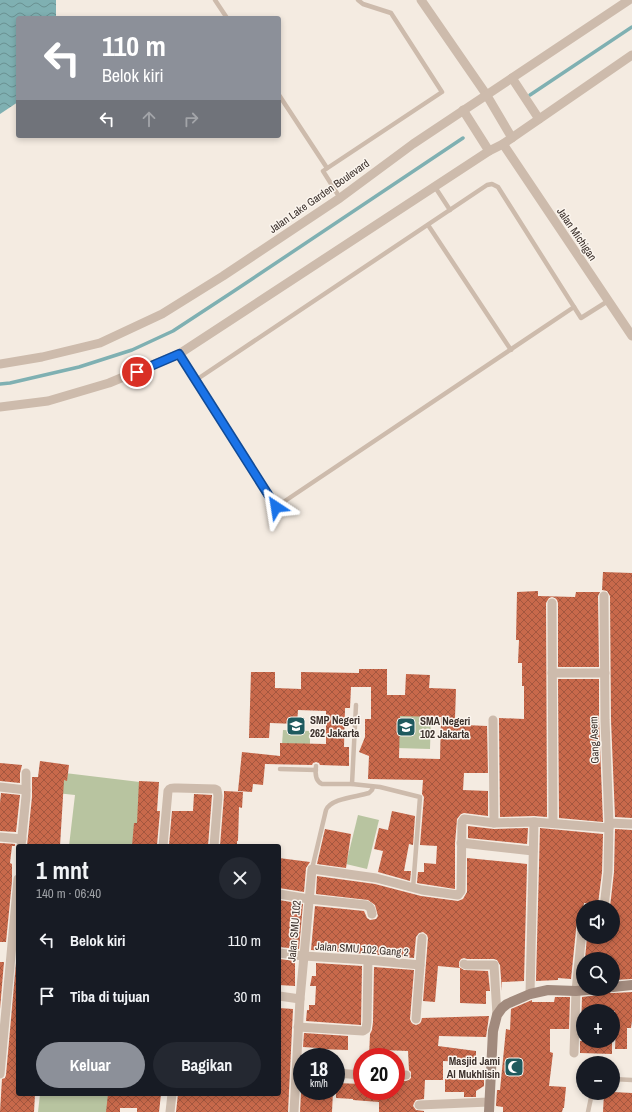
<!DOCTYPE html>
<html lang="id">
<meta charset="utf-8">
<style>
:root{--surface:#171b24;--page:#242831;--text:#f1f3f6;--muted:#9ea1a6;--accent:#8c9099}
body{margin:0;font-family:"Archivo Narrow",sans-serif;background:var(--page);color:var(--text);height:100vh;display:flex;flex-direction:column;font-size:15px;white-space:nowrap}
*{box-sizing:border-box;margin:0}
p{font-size:13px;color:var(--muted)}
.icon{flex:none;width:22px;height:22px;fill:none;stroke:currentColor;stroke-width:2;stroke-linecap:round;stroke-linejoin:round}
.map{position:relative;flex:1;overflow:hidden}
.details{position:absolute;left:16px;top:844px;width:265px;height:252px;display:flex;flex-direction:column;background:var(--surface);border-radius:4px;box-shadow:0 2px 6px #0003}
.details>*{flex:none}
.banner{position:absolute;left:16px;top:16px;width:265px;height:122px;border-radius:4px;box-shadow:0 2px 6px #0003;background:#8c9099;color:#fff;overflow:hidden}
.tools{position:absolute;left:576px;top:900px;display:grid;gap:8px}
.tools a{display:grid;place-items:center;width:44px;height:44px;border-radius:50%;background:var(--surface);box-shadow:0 2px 6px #0003;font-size:20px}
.speed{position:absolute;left:293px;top:1048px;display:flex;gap:8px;font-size:20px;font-weight:700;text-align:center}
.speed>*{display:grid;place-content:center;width:52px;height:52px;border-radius:50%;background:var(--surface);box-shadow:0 2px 6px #0003;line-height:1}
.speed small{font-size:10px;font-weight:400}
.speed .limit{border:6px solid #d22;background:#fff;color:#111}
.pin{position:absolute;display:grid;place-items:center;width:34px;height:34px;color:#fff;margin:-17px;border:2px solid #fff;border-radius:50%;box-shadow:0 1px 4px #0007}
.me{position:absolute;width:44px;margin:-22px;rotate:327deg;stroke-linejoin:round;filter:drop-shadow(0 0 3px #0008)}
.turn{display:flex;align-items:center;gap:14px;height:84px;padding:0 20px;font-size:18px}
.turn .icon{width:52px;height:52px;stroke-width:2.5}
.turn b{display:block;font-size:28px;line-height:34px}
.lanes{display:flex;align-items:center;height:38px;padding:0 20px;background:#0003;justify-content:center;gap:20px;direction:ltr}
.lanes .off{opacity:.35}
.round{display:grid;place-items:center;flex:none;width:42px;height:42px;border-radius:21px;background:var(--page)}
.overview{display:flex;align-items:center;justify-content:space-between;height:68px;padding:0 20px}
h1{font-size:24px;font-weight:700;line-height:30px}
.button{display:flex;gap:8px;margin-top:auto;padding:8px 20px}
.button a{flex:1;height:46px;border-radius:24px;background:var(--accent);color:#fff;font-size:16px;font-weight:700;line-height:46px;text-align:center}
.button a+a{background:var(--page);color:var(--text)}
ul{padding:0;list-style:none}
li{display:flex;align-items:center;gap:12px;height:56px;padding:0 20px}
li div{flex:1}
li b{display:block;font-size:15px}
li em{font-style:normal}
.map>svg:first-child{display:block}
.grass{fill:#b8c4a0}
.water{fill:url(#water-waves)}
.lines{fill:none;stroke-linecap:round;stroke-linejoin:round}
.stream{stroke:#7fb0b2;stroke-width:3.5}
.building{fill:url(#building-cross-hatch);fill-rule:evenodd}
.lane{stroke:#cdbbac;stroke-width:4.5}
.street{stroke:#cdbbac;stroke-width:9}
.secondary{stroke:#a18a7d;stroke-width:10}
.route-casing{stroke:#114b97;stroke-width:10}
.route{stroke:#1a73e8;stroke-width:7}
.labels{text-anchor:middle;stroke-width:3;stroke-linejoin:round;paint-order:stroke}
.street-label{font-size:11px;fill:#3b302b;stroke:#fbf5ee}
.poi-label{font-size:11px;font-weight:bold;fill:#3b302b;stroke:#fbf5ee;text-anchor:start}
</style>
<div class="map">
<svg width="632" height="1112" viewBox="0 0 632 1112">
<defs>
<pattern id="water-waves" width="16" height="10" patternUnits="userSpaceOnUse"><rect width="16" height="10" fill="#7fb0b2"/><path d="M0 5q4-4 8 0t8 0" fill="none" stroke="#699091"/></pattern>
<pattern id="building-cross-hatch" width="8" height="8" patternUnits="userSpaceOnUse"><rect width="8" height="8" fill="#c8694b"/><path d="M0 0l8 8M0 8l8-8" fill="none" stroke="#a4573f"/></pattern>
</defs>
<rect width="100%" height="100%" fill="#f4ebe1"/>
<g class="grass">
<path d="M397,713L431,714L430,749L396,748Z"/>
<path d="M283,730L310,731V746L282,745Z"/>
<path d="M40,770L148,783L141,846H69L75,795L37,791Z"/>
<path d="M358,815L379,820L367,869L346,864Z"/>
<path d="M40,1094H112L110,1112H38Z"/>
</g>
<path class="water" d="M0,0H56V18H18V102L0,114Z"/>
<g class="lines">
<g class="stream">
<path d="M530,95L632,27"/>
<path d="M0,384L10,383L79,367L132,350L173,331L234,291L463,138"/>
</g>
</g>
<g class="building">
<path d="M603,572L632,573V818L615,817L611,720L610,596L607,591L602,590Z"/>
<path d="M538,591V596L575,597L576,592H600L598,596L599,667H558V603L557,600L555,598L552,597L549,598L546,603L547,817L534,816L500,817L499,718L524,719V686H522V663H518L519,640H516L517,592Z"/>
<path d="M359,669H387V695H405L406,674L430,675L429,688L456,689L455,718H465V725L487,726L488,773H464L463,790L488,791V816L464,813L461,814L457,819L455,843V889L417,883L418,872H424V863L436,864L437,846L420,845L424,797L422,794L423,780L368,779L369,756L359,752L365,737V719H371V687H351L350,708H345L344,747H349V766L320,765L319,763L316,762L313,763L312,765L265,764L263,785L253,784L252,792L238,791L242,752L280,756V743L326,744V711L298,710L297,724L270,723L269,738H249L251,672H275V688L301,689V672L359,673ZM400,716L441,717L440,759L399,758Z"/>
<path d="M558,679H599V720L603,822L559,818Z"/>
<path d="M40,761L69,765L67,781L64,780L60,846H27L32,797V777H38Z"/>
<path d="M0,763L22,765L20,773V783L0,781Z"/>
<path d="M139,781L159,782L157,811H160L157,845H155V846H132L134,823H137Z"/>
<path d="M224,791L243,792L242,808L239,807L238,841H237V846H220L224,796Z"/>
<path d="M1,793L20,795L16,832L0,831V803Z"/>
<path d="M194,794L212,795L208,846L169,845L172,811H193Z"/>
<path d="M392,811L415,816L413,845L409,844L404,871H411L410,881L378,872L383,851L374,849L379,828L388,830Z"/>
<path d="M468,826L494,829L528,828L527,844L468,838Z"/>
<path d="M540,828L603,834L602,872L598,904L584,903L582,915L578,917L577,920L571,979L558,978V980L536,981Z"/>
<path d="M325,829L351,834L346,868L317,864Z"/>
<path d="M615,829L632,830V979L613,980V959H585L587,937H613V907H610L614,872Z"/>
<path d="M0,843L15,844V846H12L10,863L12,864V881L6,942H0Z"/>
<path d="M279,858L310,862L306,868L304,892L279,888Z"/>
<path d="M467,858L527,864L524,981L502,982V991L500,965L497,960L494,959H467L464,958L461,959L459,962V967L464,970L488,971L490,991H486V1004L460,1003V968L438,966L435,1002L423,1001L428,938L427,935L423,932L419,933L416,937L414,958L368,954L311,950L315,906L364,911L367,918L370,920L376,919L378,916L375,905L368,900L316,894L317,876L375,884L421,896L458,901L463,899L467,892Z"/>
<path d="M279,900L303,904L299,949L279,947Z"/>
<path d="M279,959L295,961V986L279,985Z"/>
<path d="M0,962H4L0,1009Z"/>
<path d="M16,963L18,964V1094H35L34,1112H0L2,1079L5,1078L6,1075Z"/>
<path d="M316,963L362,966L361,1025L306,1021L307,1010H309V1005H315L316,986H310L312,976H316Z"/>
<path d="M374,967L414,970L410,1019L411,1022L413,1024L416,1025L419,1024L421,1022L422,1018L489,1016L486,1037L439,1036L438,1046L476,1051V1061H465V1062L443,1061V1080H425L424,1099L416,1100L414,1103L413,1106L416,1110L424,1111V1112H379V1102L353,1100V1099L336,1098V1083L362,1084V1091H396V1081H406L409,1080L411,1078V1072L409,1070L408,1051L382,1050V1057H369L370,1034L372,1030L373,1022Z"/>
<path d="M603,991H608L611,993H614L632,992V1021L631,1028H627V1049H615L616,1025L613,1024L615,1011H583V1030L581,1029L582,997L599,995Z"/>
<path d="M555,997H570L569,1029H550V1052L553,1053L549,1086L566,1087L564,1108H563L562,1112H503V1107L496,1106L497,1090H500L506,1029L510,1030L511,1009L532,1000V1002H554Z"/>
<path d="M279,1008L293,1009L288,1112H176L178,1094H279Z"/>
<path d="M304,1033L348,1036V1050L318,1049V1048L303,1047Z"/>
<path d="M580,1041H612V1054L580,1053Z"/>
<path d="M302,1075V1091H333L332,1112H300Z"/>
<path d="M445,1079L484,1080V1086L476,1091V1097H464V1092H445Z"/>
<path d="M613,1092L632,1093V1112H603L604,1093H613Z"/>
<path d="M108,1094H161L159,1112H137V1108H120V1112H106Z"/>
</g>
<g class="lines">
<g class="lane">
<path d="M215,0L227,18"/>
<path d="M279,95L327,168"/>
<path d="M435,187L450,210"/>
<path d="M340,198L323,171L442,92L391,13L363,4L358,0"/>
<path d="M428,225L511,350"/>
<path d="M179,354L276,507L574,307"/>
<path d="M196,380L487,185L492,184L498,187L581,318L608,301"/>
<path d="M316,766C315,773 315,781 322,784H352L380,787L420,797L413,888"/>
<path d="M280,769L316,770"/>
<path d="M352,784L356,705"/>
<path d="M312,869L326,810C331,798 357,797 369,793L372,790L373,787"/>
<path d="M613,1079L632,1080"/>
<path d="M588,1112L592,1093"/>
</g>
<g class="street">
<path d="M421,0L486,94L512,138"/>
<path d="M512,78L539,119"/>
<path d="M463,110L489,151"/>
<path d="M503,144L632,336"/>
<path d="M0,364L42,357L100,343L162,314L223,276L340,198L413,144L629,0"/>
<path d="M0,407L48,401L109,383L179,354L489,151L503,144L632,55"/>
<path d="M604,596L605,720L609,823L608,872L604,907"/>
<path d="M552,603L553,823"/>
<path d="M552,673H605"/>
<path d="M493,720L494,823"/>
<path d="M0,787L26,790"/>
<path d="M609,823L632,824"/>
<path d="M0,837L22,839"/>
<path d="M461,843L533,851"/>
<path d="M21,846L26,796V773"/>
<path d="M163,846L168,791C170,787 173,788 178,788L215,789L217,790L218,796L214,846"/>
<path d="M279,894L309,899L366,905C371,907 371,909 372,914"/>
<path d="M279,953L304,956L368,960L420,965"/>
<path d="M464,964L466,965H494L497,1015"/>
<path d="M530,994L534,822"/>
<path d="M279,996L300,999"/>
<path d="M416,1019L422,938"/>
<path d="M298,1027L363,1031L366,1029L367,1022L368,960"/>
<path d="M574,1053L576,991L583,921"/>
<path d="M336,1073L362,1075"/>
<path d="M0,1074L18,879"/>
<path d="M396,1075H406"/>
<path d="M419,1105L489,1102"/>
<path d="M170,1112L172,1094"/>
<path d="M294,1112L300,999L312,869L376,878L422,890L458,895L461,891L462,822L464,819L494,823L534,822L609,828"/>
</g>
<g class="secondary">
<path d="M613,987L632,985"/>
<path d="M489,1112L493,1031L497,1015L502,1008L507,1004L530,994L548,990L576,991L597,989"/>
</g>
</g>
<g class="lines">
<defs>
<path id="route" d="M137,372L179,354L276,507"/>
</defs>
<use href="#route" class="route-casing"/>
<use href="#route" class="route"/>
</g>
<defs>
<symbol id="school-square" viewBox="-11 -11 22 22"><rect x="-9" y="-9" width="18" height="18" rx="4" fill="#1f5a5e" stroke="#fbf5ee"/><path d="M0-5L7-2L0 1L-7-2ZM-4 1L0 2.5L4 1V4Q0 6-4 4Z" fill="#fff"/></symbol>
<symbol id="mosque-square" viewBox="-11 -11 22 22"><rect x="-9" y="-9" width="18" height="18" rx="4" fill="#1f5a5e" stroke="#fbf5ee"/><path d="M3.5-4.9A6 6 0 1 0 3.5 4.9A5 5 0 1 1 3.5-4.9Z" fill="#fff"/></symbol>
</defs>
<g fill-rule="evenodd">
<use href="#school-square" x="285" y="715" width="22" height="22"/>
<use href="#school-square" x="395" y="716" width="22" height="22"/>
<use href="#mosque-square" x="503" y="1056" width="22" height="22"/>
</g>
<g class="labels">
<g class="street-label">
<text transform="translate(319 196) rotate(-35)" y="4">Jalan Lake Garden Boulevard</text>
<text transform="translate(577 234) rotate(56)" y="4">Jalan Michigan</text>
<text transform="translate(594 740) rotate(-92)" y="4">Gang Asem</text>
<text transform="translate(294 931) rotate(-85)" y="4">Jalan SMU 102</text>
<text transform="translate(362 949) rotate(4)" y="4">Jalan SMU 102 Gang 2</text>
</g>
<g class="poi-label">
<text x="310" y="724">SMP Negeri<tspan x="310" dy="13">262 Jakarta</tspan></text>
<text x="420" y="725">SMA Negeri<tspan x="420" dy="13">102 Jakarta</tspan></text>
<text x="500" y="1065" text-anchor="end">Masjid Jami<tspan x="500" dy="13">Al Mukhlisin</tspan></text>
</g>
</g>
</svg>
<div class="tools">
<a><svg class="icon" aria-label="sound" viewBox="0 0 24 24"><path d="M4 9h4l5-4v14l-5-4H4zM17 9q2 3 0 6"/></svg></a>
<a><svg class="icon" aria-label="search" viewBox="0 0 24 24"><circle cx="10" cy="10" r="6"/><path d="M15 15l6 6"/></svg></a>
<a>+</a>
<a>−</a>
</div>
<div class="speed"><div>18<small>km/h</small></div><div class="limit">20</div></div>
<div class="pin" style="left:137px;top:372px;background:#d93025"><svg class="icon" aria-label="arrive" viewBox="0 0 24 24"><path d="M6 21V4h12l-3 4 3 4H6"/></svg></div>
<svg class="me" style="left:276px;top:507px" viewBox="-20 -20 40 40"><path d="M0-17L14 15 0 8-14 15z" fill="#1a73e8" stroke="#fff" stroke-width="4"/></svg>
<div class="banner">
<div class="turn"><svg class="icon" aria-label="left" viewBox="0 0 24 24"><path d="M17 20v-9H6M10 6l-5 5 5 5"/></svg><div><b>110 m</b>Belok kiri</div></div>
<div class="lanes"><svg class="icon" aria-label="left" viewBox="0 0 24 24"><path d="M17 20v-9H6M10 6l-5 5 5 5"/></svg><svg class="icon off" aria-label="ahead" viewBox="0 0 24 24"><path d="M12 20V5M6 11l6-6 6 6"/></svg><svg class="icon off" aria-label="right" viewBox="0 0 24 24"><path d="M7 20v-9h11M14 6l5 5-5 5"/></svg></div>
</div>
<section class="details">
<div class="overview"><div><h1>1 mnt</h1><p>140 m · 06:40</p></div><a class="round"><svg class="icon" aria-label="close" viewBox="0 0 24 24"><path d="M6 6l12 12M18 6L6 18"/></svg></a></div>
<ul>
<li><svg class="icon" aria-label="left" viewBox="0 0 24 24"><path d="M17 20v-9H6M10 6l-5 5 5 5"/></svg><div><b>Belok kiri</b></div><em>110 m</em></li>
<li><svg class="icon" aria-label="arrive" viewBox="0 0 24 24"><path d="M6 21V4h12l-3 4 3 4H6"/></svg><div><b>Tiba di tujuan</b></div><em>30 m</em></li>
</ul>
<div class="button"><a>Keluar</a><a>Bagikan</a></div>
</section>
</div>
